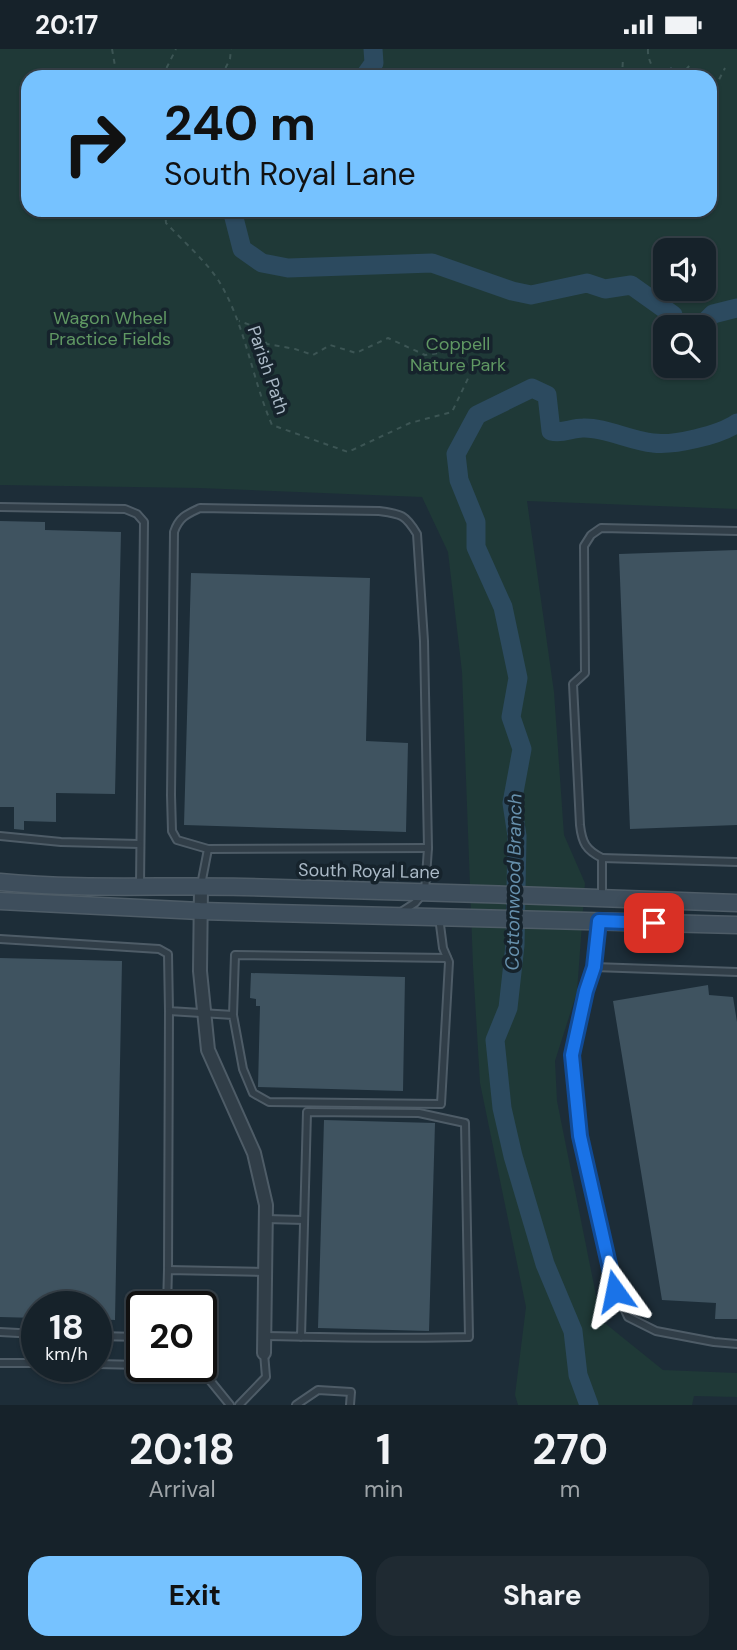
<!DOCTYPE html>
<style>
:root{--surface:#16222a;--page:#1f2a32;--text:#f1f3f6;--muted:#9ea4a8;--line:#353f47;--accent:#76c2ff}
body{margin:0;font-family:"DM Sans",sans-serif;background:var(--page);color:var(--text);height:100vh;display:flex;flex-direction:column;font-size:26px;white-space:nowrap}
*{box-sizing:border-box;margin:0}
p{font-size:23px;color:var(--muted)}
.icon{flex:none;width:38px;height:38px;fill:none;stroke:currentColor;stroke-width:2;stroke-linecap:round;stroke-linejoin:round}
.map{position:relative;height:1356px;overflow:hidden}
.panel{display:flex;flex-direction:column;background:var(--surface);flex:1}
.panel>*{flex:none}
.banner{position:absolute;left:21px;top:21px;width:696px;height:147px;border-radius:21px;box-shadow:0 2px 5px #0004,0 0 0 2px var(--line);background:#76c2ff;color:#111;overflow:hidden}
.tools{position:absolute;left:653px;top:189px;display:grid;gap:14px}
.tools a{display:grid;place-items:center;width:63px;height:63px;border-radius:14px;background:var(--surface);box-shadow:0 2px 5px #0004,0 0 0 2px var(--line);font-size:35px}
.speed{position:absolute;left:21px;top:1242px;display:flex;gap:14px;font-size:35px;font-weight:700;text-align:center}
.speed>*{display:grid;place-content:center;width:91px;height:91px;border-radius:50%;background:var(--surface);box-shadow:0 2px 5px #0004,0 0 0 2px var(--line);line-height:1}
.speed small{font-size:18px;font-weight:400}
.speed .limit{border:4px solid #111;border-radius:10px;background:#fff;color:#111}
.pin{position:absolute;display:grid;place-items:center;width:60px;height:60px;color:#fff;margin:-30px;border-radius:14px;box-shadow:0 4px 10px #0006}
.me{position:absolute;width:77px;margin:-38px;rotate:348deg;stroke-linejoin:round;filter:drop-shadow(0 0 5px #0008)}
.turn{display:flex;align-items:center;gap:24px;height:147px;padding:0 28px;font-size:32px}
.turn .icon{width:91px;height:91px;stroke-width:2.5}
.turn b{display:block;font-size:49px;line-height:60px}
.eta{display:flex;justify-content:space-evenly;align-items:center;height:119px;text-align:center}
.eta b{font-size:42px;font-weight:700;line-height:49px}
.action{display:flex;gap:14px;margin-top:auto;padding:14px 28px}
.action a{flex:1;height:80px;border-radius:21px;background:var(--accent);color:#111;font-size:28px;font-weight:700;line-height:80px;text-align:center}
.action a+a{background:var(--page);color:var(--text)}
.status{display:flex;justify-content:space-between;align-items:center;height:49px;padding:0 35px;background:var(--surface);direction:ltr}
.status svg{height:19px;fill:currentColor}
.map>svg:first-child{display:block}
.green{fill:#1f3937;fill-rule:evenodd}
.lines{fill:none;stroke-linecap:round;stroke-linejoin:round}
.river{stroke:#2c4a5f;stroke-width:19}
.building{fill:#3f5360}
.lane-casing{stroke:#4e5c67;stroke-width:10}
.street-casing{stroke:#4e5c67;stroke-width:16}
.secondary-casing{stroke:#4e5c67;stroke-width:19}
.path{stroke:#3c5554;stroke-width:2;stroke-dasharray:5 5;stroke-linecap:butt}
.lane{stroke:#313e48;stroke-width:6}
.street{stroke:#313e48;stroke-width:12}
.secondary{stroke:#3e4e5c;stroke-width:16}
.route-casing{stroke:#114b97;stroke-width:18}
.route{stroke:#1a73e8;stroke-width:12}
.labels{text-anchor:middle;stroke-width:7;stroke-linejoin:round;paint-order:stroke}
.park-label{font-size:18px;fill:#609863;stroke:#16232c}
.street-label{font-size:18px;fill:#aab9c6;stroke:#16232c}
.water-label{font-size:19px;font-style:italic;fill:#6791ad;stroke:#16232c}
</style>
<div class="status"><b>20:17</b><svg viewBox="0 0 49 12"><path d="M0 12V9h3v3zM5 12V6h3v6zM10 12V3h3v9zM15 12V0h3v12zM26 1h20v11H26zM47 4h2v5h-2z"/></svg></div>
<div class="map">
<svg width="737" height="1356" viewBox="0 0 737 1356">
<rect width="100%" height="100%" fill="#1d2d38"/>
<path class="green" d="M0,0H737V460L527,452L554,643L564,786L585,834L577,943L555,1012L557,1052L601,1271L663,1321L737,1324V1348L694,1347L692,1356H518L515,1346L526,1258L480,1034L473,917L462,623L448,503L422,448L199,439L0,436ZM28,28H710V161H28ZM665,201H704V240H665ZM665,278H704V317H665Z"/>
<g class="lines">
<g class="river">
<path d="M364,28L374,14L373,0"/>
<path d="M232,161L242,200L262,214L288,219L432,214L512,242L531,246L587,234L605,240L631,236L673,266L676,278"/>
<path d="M700,278L713,265L737,259"/>
<path d="M589,1356L578,1326L573,1282L545,1215L513,1107L502,1059L495,991L508,959L515,896L517,787L512,754L522,700L511,668L518,629L503,558L476,498V473L459,431L456,405L477,366L532,339L547,346L551,382C563,385 571,379 583,379C604,378 631,392 653,394C673,397 720,386 737,374"/>
</g>
</g>
<g class="building">
<path d="M671,18L681,28H661Z"/>
<path d="M0,472L45,473V481L121,483L115,745L56,744V773L24,772V781L14,780V758H0Z"/>
<path d="M737,501V776L630,780L619,505Z"/>
<path d="M191,524L370,529L366,692L408,694L406,783L184,776Z"/>
<path d="M0,909L122,912L115,1271L96,1270V1258H37V1269L0,1268Z"/>
<path d="M251,924L405,928L403,1042L258,1038L260,957H256V950L250,949Z"/>
<path d="M708,936L709,946L733,948L737,973V1270H715L716,1254L662,1251L613,952Z"/>
<path d="M324,1071L435,1074L429,1282L318,1279Z"/>
</g>
<g class="lines">
<defs>
<g id="lane">
<path d="M0,458L125,460L137,465L144,473L140,836"/>
<path d="M0,787L61,793L139,795"/>
<path d="M208,800L428,799"/>
<path d="M602,809L737,813"/>
<path d="M201,836L208,800L177,791L172,782L171,746L174,483C179,468 187,465 200,459L379,462C401,465 405,465 417,485L424,592L428,799L425,842L415,854L401,863"/>
<path d="M602,847V809C586,801 582,794 580,776L573,635L585,624L584,497L591,486L601,479L737,482"/>
<path d="M599,872L594,918L586,942L572,1006L581,1087L616,1242L628,1268L656,1282L714,1293L737,1295"/>
<path d="M0,890L159,900L168,905L169,962L233,966L243,1020L253,1044L269,1053L441,1055L449,913L443,899L439,868"/>
<path d="M594,918L737,923"/>
<path d="M233,966L235,906L447,909"/>
<path d="M266,1170L304,1171"/>
<path d="M168,1221L169,962"/>
<path d="M167,1258L168,1221L266,1223"/>
<path d="M0,1283L37,1285"/>
<path d="M96,1287L142,1288"/>
<path d="M264,1287C332,1288 401,1290 469,1288L465,1074L419,1064L307,1063L301,1288"/>
<path d="M0,1314H37"/>
<path d="M96,1315L142,1316"/>
<path d="M191,1318L204,1324L230,1356"/>
<path d="M239,1356L266,1328L264,1304"/>
<path d="M296,1356L318,1341L351,1343L350,1356"/>
</g>
<path id="street" d="M201,838L200,922L208,1001L254,1104L266,1156L264,1304"/>
<g id="secondary">
<path d="M0,833C81,841 163,836 244,838C408,842 573,848 737,854"/>
<path d="M0,852L200,862L737,876"/>
</g>
</defs>
<use href="#lane" class="lane-casing"/>
<use href="#street" class="street-casing"/>
<use href="#secondary" class="secondary-casing"/>
<g class="path">
<path d="M112,0L117,28"/>
<path d="M648,0C647,12 655,18 654,28"/>
<path d="M162,28L176,0"/>
<path d="M221,28L230,10L231,0"/>
<path d="M622,28L623,9"/>
<path d="M685,28L682,25L691,15"/>
<path d="M710,48L725,19"/>
<path d="M165,161L166,174C183,192 208,214 220,234C246,278 252,330 272,376L348,403L410,374L452,363L472,321L458,301L425,306L388,289L356,304L330,296L313,306L295,300L267,295L256,278L239,272"/>
</g>
<use href="#lane" class="lane"/>
<use href="#street" class="street"/>
<use href="#secondary" class="secondary"/>
</g>
<g class="lines">
<defs>
<path id="route" d="M615,1242L580,1087L572,1006L586,942L594,918L599,872L654,874"/>
</defs>
<use href="#route" class="route-casing"/>
<use href="#route" class="route"/>
</g>
<g class="labels">
<g class="park-label">
<text x="110" y="275">Wagon Wheel<tspan x="110" dy="21">Practice Fields</tspan></text>
<text x="458" y="301">Coppell<tspan x="458" dy="21">Nature Park</tspan></text>
</g>
<g class="street-label">
<text transform="translate(268 321) rotate(71)" y="6">Parish Path</text>
<text transform="translate(369 822) rotate(1)" y="6">South Royal Lane</text>
</g>
<g class="water-label">
<text transform="translate(513 833) rotate(-89)" y="7">Cottonwood Branch</text>
</g>
</g>
</svg>
<div class="tools">
<a><svg class="icon" aria-label="sound" viewBox="0 0 24 24"><path d="M4 9h4l5-4v14l-5-4H4zM17 9q2 3 0 6"/></svg></a>
<a><svg class="icon" aria-label="search" viewBox="0 0 24 24"><circle cx="10" cy="10" r="6"/><path d="M15 15l6 6"/></svg></a>
</div>
<div class="speed"><div>18<small>km/h</small></div><div class="limit">20</div></div>
<div class="pin" style="left:654px;top:874px;background:#d93025"><svg class="icon" aria-label="arrive" viewBox="0 0 24 24"><path d="M6 21V4h12l-3 4 3 4H6"/></svg></div>
<svg class="me" style="left:615px;top:1242px" viewBox="-20 -20 40 40"><path d="M0-17L14 15 0 8-14 15z" fill="#1a73e8" stroke="#fff" stroke-width="4"/></svg>
<div class="banner">
<div class="turn"><svg class="icon" aria-label="right" viewBox="0 0 24 24"><path d="M7 20v-9h11M14 6l5 5-5 5"/></svg><div><b>240 m</b>South Royal Lane</div></div>
</div>
</div>
<section class="panel">
<div class="eta">
<div><b>20:18</b><p>Arrival</p></div>
<div><b>1</b><p>min</p></div>
<div><b>270</b><p>m</p></div>
</div>
<div class="action"><a>Exit</a><a>Share</a></div>
</section>
